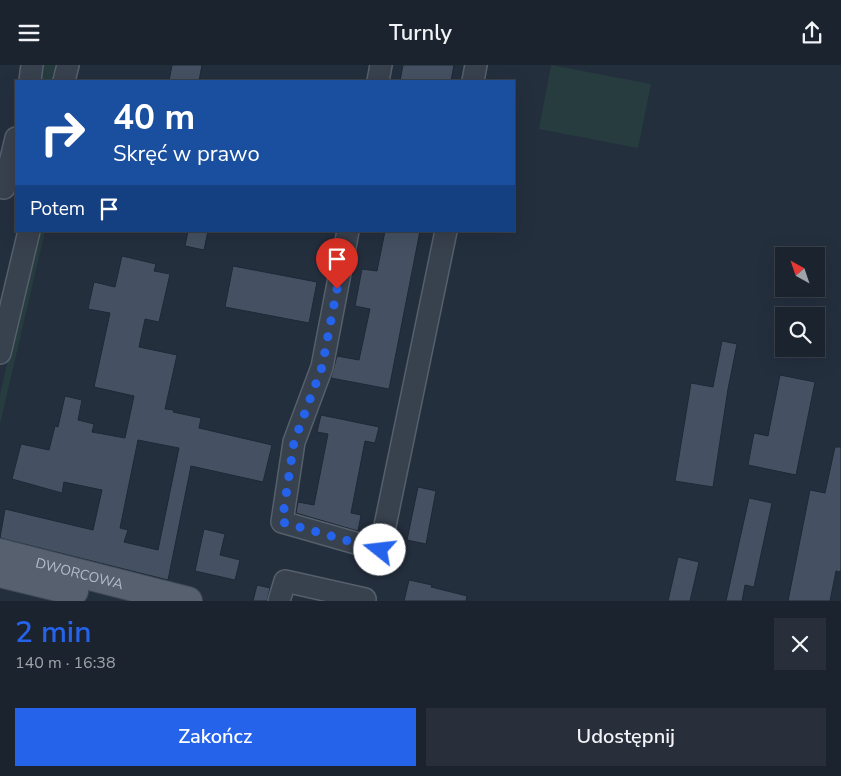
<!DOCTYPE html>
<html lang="pl">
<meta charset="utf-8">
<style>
:root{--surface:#1b232e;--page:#282f3a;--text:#f1f3f6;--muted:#a0a4aa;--line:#39404a;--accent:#2563eb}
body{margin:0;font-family:"Nunito Sans",sans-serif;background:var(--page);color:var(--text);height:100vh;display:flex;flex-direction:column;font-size:19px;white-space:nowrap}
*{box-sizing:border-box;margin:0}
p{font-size:16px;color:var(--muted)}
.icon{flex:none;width:28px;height:28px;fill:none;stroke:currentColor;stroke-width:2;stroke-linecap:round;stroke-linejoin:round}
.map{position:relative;height:536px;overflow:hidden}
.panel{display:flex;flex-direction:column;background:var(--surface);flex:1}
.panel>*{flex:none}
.guide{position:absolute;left:15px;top:15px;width:500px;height:152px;border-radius:0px;box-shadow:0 5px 20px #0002,0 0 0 1px var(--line);background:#1a4fa0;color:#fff;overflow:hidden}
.needle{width:32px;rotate:320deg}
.controls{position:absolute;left:775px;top:182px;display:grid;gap:10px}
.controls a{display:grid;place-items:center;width:50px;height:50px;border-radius:0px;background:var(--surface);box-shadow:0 5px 20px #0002,0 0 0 1px var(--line);font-size:25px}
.pin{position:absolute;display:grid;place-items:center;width:42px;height:42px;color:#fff;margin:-51px -21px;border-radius:50% 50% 50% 0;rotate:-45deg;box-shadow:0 0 5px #0007}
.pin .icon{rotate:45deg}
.me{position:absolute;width:55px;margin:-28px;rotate:286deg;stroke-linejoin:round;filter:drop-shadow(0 0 4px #0008)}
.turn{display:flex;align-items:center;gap:18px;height:105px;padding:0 15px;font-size:22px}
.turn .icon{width:65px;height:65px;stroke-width:2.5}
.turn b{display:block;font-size:35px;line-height:42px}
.then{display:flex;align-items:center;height:48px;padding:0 15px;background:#0003;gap:10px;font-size:19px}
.round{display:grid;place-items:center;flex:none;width:52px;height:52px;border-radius:0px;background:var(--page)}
.head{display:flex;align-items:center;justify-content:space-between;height:85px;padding:0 15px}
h1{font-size:30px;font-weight:600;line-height:38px;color:var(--accent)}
.action{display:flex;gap:10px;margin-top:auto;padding:10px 15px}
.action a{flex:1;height:58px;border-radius:0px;background:var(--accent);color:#fff;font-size:20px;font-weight:600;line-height:58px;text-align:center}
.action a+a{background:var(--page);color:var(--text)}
header{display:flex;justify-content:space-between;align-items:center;height:65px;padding:0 15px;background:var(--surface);font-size:22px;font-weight:600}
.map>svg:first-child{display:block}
.green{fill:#263c3f}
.building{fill:#455162;stroke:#1f2835;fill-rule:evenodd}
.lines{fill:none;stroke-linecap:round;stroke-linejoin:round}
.minor-casing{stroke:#565f6c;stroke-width:24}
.major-casing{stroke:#414a57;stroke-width:30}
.minor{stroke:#38414e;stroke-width:21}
.major{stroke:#56606e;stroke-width:28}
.route{stroke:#2563eb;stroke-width:9;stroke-dasharray:0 16.2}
.labels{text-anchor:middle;stroke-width:4.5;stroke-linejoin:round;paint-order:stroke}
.street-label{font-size:14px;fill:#b4bcc9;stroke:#1d2633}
</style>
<header><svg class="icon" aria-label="menu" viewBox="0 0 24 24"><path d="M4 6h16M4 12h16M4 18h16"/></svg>Turnly<svg class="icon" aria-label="share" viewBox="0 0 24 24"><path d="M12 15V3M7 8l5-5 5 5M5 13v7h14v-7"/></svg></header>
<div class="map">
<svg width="841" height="536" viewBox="0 0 841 536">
<rect width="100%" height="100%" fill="#242f3e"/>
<g class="green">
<path d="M41,0H58L53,16H41Z"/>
<path d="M551,0L651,19L638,83L539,64Z"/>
<path d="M39,166H45L0,359V329Z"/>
</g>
<g class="building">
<path d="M172,0H202L199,16H169Z"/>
<path d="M403,0H454L451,16H400Z"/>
<path d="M188,166H208L204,185L185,181Z"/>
<path d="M385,166H420L389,324L331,313L337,291L359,295L370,244L355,241L362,204L377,206Z"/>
<path d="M122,191L156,199L154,206L170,209L159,257L145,254L139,282L177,290L165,344L174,345L173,347L201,353L199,363L272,380L263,417L191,401L168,515L0,473L5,444L93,465L102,425L64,417L62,428L12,414L21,379L49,385L55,361L58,362L65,331L82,335L78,355L94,359L92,367L125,373L134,331L94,322L110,248L88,244L94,217L115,222ZM138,375L179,383L158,485L124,477L128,465L120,463Z"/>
<path d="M233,201L317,217L309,258L225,242Z"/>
<path d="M722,276L737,279L728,324L713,422L675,416L691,318L713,322Z"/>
<path d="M780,310L815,317L796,410L748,400L754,368L768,371Z"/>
<path d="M321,350L379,362L375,378L365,376L351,448L361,450L358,466L296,448L298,437L314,440L328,369L317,367Z"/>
<path d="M835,382H841V507L836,506L830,536H788L810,425L825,428Z"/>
<path d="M418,422L436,426L426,479L407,475Z"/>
<path d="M749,433L772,438L754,522L745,520L742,536H726Z"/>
<path d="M204,464L225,469L220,490L240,495L235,515L195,506Z"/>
<path d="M678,492L699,497L690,536H668Z"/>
<path d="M409,515L432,520L431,522L467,531L466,536H404Z"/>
<path d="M257,520L270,523L267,536H253Z"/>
</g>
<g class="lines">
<defs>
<g id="minor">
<path d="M30,16L32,0"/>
<path d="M64,16L68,0"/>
<path d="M378,16L381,0"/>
<path d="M473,16L476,0"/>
<path d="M4,123L16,73"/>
<path d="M348,166L322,302L294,377L282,457L380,485L446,166"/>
<path d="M0,288L29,166"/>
<path d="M279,536L285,516L365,534"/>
</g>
<g id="major">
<path id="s1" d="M0,488L188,536"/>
<path d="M0,508L74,526"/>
</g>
</defs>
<use href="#minor" class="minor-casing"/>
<use href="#major" class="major-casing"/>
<use href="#minor" class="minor"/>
<use href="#major" class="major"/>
</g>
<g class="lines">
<path class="route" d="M337,224L322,302L294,377L282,457L380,485"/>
</g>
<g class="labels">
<g class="street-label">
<text dy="5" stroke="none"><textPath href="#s1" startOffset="82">DWORCOWA</textPath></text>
</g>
</g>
</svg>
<div class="controls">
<a><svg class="needle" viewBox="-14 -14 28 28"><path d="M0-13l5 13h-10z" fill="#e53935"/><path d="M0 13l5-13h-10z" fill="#a0a4aa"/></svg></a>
<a><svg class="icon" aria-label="search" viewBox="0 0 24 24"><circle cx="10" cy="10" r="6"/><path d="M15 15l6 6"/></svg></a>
</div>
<div class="pin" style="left:337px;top:224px;background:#d93025"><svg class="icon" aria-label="arrive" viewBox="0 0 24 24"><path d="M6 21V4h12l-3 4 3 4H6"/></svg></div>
<svg class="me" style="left:380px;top:485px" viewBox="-20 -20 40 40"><circle r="19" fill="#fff"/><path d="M0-13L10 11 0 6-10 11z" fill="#2563eb"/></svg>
<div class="guide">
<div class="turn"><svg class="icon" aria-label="right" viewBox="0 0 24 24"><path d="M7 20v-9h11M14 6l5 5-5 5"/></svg><div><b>40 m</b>Skręć w prawo</div></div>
<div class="then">Potem<svg class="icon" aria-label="arrive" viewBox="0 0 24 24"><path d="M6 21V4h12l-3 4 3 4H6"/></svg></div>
</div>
</div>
<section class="panel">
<div class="head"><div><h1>2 min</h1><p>140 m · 16:38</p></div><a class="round"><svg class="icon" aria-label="close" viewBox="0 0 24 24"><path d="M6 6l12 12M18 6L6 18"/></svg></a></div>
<div class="action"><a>Zakończ</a><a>Udostępnij</a></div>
</section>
